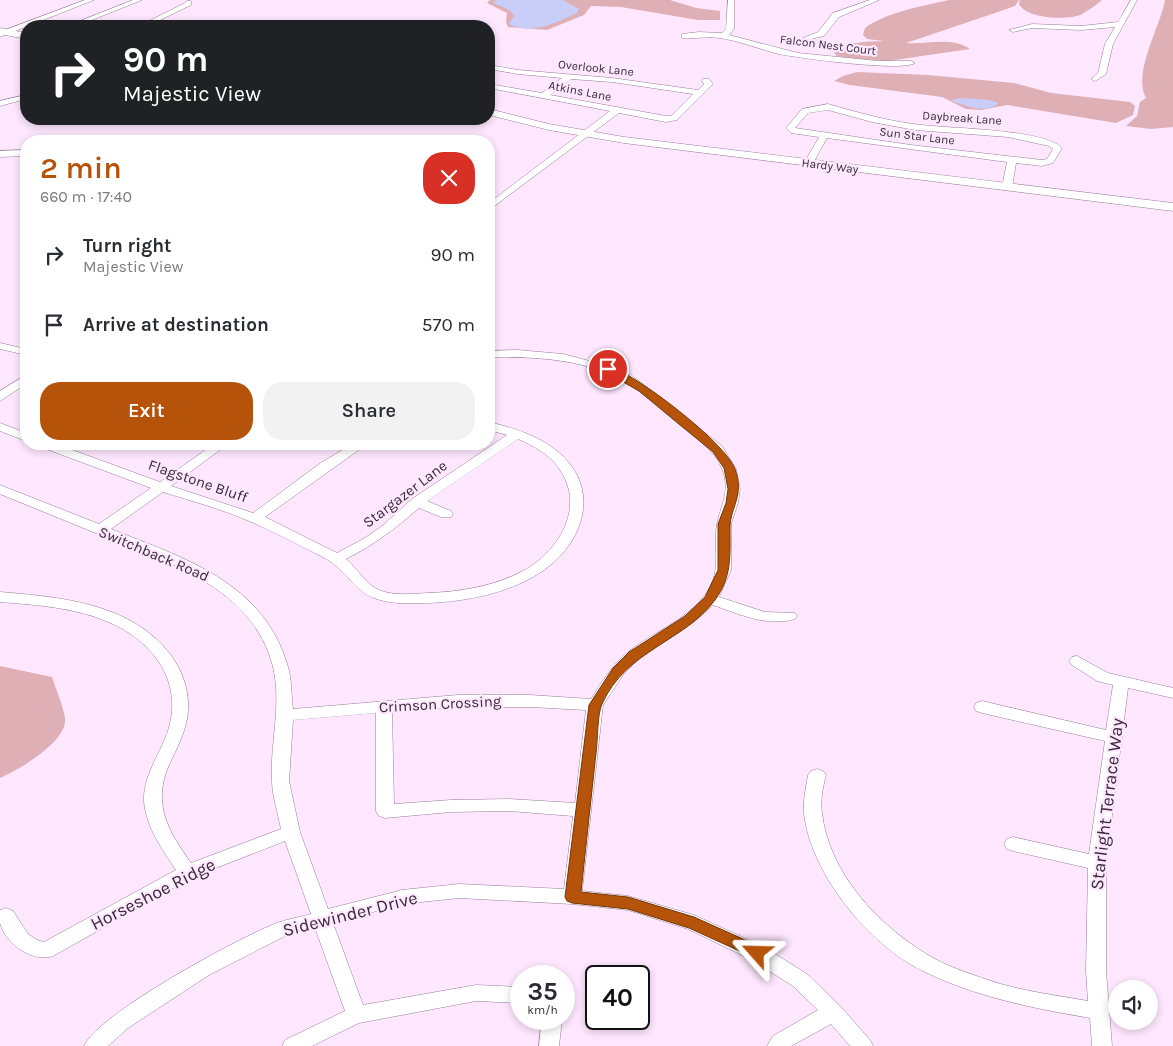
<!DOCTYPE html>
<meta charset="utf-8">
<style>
:root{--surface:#fff;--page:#f2f2f3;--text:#2b2b33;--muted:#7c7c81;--accent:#b45309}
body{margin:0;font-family:Karla,sans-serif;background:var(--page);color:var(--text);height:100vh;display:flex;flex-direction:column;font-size:19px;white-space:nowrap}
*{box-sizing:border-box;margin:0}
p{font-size:16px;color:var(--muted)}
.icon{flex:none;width:28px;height:28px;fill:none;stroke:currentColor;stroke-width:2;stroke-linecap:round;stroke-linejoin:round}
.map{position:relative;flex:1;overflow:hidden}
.panel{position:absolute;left:20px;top:135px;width:475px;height:315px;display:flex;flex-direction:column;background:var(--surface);border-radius:20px;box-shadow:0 2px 8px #0003}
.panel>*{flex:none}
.banner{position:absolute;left:20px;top:20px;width:475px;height:105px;border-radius:20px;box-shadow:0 2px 8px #0003;background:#202124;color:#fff;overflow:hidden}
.tools{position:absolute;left:1108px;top:980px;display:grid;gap:10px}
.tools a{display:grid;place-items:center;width:50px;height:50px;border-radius:50%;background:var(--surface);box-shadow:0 2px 8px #0003;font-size:25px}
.speed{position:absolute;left:510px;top:965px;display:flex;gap:10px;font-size:25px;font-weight:700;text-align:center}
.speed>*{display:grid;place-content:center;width:65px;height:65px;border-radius:50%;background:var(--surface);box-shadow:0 2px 8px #0003;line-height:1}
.speed small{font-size:12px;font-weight:400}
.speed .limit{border:2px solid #111;border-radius:8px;background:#fff;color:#111}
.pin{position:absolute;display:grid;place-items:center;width:42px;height:42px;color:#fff;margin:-21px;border:2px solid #fff;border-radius:50%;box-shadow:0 1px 5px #0007}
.me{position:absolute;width:55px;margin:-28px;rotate:295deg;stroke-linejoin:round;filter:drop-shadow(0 0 4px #0008)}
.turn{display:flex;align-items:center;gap:18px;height:105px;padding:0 20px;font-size:22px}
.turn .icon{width:65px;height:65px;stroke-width:2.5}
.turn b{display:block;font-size:35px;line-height:42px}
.round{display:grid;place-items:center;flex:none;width:52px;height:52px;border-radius:20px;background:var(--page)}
.overview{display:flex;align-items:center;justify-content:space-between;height:85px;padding:0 20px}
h1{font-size:30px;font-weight:600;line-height:38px;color:var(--accent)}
.cta{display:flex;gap:10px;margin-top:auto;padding:10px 20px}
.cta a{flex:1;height:58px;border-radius:20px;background:var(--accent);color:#fff;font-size:20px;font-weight:600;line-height:58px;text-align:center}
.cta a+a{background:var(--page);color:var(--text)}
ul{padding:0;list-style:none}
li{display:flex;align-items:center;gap:15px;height:70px;padding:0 20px}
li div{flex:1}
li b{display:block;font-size:19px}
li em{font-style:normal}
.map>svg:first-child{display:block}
.green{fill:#dfafb6}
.water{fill:#c9cef9}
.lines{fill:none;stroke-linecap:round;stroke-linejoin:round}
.minor-casing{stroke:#967d98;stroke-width:1}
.major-casing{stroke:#967d98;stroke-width:1}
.minor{fill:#fff;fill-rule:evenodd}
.major{fill:#fff;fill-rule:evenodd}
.route{fill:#b45309;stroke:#753606}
.labels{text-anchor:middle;stroke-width:4.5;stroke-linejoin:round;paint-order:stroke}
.far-street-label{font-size:12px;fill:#362b37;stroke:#fee7ff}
.street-label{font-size:15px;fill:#362b37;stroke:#fee7ff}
.near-street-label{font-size:18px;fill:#362b37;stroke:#fee7ff}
</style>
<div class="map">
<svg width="1173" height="1046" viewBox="0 0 1173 1046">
<rect width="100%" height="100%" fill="#fee7ff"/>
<g class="green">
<path d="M490,0H670L696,8L720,11V20H698L621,7L591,6L584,15L547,30L508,27L506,22L507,13L487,3Z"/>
<path d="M949,0H1019L1015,6L995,13L906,43C927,45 951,36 970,49L888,61L849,58L837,56L834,53C844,41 868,42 884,41L867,39L863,35L865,28C887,12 922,6 949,0Z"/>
<path d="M1020,0H1102C1096,5 1089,10 1082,14C1069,21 1026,19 1019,4Z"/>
<path d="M1165,0H1173V127L1151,129L1126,126L1137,116L1140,102L1146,98C1132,73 1161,25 1165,0Z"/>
<path d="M857,72L928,75L1014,83L1051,93L1130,102L1135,106L1133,115L1116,123L1007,105L981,110L966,109L942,97L850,85L834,81L843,76Z"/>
<path d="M0,666L52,677C56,690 63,705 65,718C68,742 18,770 0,778Z"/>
</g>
<g class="water">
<path d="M497,0H563L579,9L577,13C557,22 531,36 509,24L514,16C510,8 501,7 494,3L493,2Z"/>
<path d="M961,98L989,100L999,103C984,115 964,105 950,100Z"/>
</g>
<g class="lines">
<defs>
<g id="minor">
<path d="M85,0H94L0,37V32Z"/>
<path d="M133,0H142L77,26L70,25Z"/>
<path d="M728,0H734V29L729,35L798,53L878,61H911L915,63C902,72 799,58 779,54C759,49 740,41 720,38C707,36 695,39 682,38V34L699,32L722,33L726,29Z"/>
<path d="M870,0H879L839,17L824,36L807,40L803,38L818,32L833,13Z"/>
<path d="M1131,0H1137L1113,44L1106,74L1095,81L1091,79L1098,73L1105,44L1115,27L1081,30L1032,28L1013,32L1009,30L1032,24L1081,26L1118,22Z"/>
<path d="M187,1H191V5L148,26H139L185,3Z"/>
<path d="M489,65L518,70L612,78L698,90L704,84L702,81L703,79H709L713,84L677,120L666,122L619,113L489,210V203L610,111L489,88V84L542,93L562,78L518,74L489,69ZM571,79L612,82L693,94L671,116H666L550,95Z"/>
<path d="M26,95V99L0,106V101Z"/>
<path d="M828,104C856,112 884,120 913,124C944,129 1043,128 1062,148L1053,163L1042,166L1016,163L1012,187L1007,190L1002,187L1007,162L827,138L812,165H806L804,163L819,137L791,133L786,128L802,109ZM828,110L872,122L915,130L1008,137L1049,146L1053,149L1047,159L1042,160L911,145L795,128L808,113Z"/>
<path d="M26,150V156L0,157V151Z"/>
<path d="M0,343L26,349V355L0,349Z"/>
<path d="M517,350L563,354L612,367L631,375L722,446L736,469L740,489L738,503L731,524V570L719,597L765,612L795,613L797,616L795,619C766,627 739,614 713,605L695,621L639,659L623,675L603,705L582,891L628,896L694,915L764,947L807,974L840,1006L870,1040L873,1046H850L831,1024L791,1046H767L773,1036L818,1010L793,986L750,959L688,929L628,910L572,904L459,898L402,904L333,923L363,1005L476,985L521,987V1003L476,1001L359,1023L312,1046H282L285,1040L345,1011L315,928L287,935L209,975L128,1028L108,1046H84C99,1013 240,937 277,923C288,919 300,917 311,914L285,841L193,877L53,956C32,963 5,943 0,923C0,919 0,914 0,910L6,908L13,911L28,934L37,940L44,942L176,870C162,849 146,827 144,801C143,771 166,748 171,719C175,697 169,675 156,658C121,611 54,606 0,602V592C60,597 131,603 170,654C184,672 191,696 187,719C184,735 176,750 169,765C152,804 168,831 191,863L281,829C278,813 272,796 272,780C270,743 282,705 273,667C253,587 166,561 98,534C65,521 33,507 0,494V485L99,524L151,488L41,447L39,444H56L160,482L214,444H228L171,486L253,513L322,462L353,444H367L265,517L337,553L365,538L382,526L412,499L507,435L489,430V422C513,428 538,435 558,452C602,488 584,544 541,572C502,598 445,605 399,603C351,600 356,574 321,556C297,544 273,531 249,521C221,509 192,501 163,492L111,529C184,558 264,582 288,667C292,680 291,695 293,709L458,695H530L591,699C602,682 612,665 628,652C654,631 693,618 710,587C721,566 713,546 717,524C721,504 731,491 722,469C715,450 696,438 681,426C662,411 643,391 621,380C581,358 534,357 489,357V351ZM518,439C534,446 551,455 560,470C586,508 558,552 523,571C495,586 460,592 428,593C413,594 393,596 379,590C365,584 358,569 346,559C375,544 395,529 419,508L441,517H451L453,514L451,511L427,501ZM458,707H530L586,710L575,803L509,799L451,800L394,804L392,712ZM376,713V811L379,816L385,818L451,812L509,811L573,816L564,889L459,884L402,890L328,909L300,832L289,781L293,720Z"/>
<path d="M26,375V384L0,401V391Z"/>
<path d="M0,423L26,433V441L0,431Z"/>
<path d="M1077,656L1108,673L1173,688V698L1128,688L1106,863V971L1112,1046H1092L1090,1018C1032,1008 976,997 923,971C869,945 810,873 804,813C803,800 806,787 808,775L811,771L817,769L823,771L826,775C823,787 820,800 822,813C829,873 878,925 928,955C946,966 968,973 988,980C1020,991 1055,995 1088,1001L1086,971L1088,868L1013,851L1007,849L1004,844L1007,839L1013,837L1089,854L1105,741L982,713L976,711L974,707L976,703L982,701L1106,730L1113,685L1097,681L1072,665L1069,661L1072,657Z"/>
<path d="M542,1019H562L559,1046H539Z"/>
</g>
<g id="major">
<path d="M0,28L26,33V39L0,34Z"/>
<path d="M489,109L549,124L624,137L1173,203V211L624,143L549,130L489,115Z"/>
</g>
</defs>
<use href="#minor" class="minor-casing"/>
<use href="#major" class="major-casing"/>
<use href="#minor" class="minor"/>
<use href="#major" class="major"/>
</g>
<path class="route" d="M608,366C635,373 726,443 735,469C745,496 730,507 730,528C730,556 732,577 715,600C684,642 627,649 602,704C597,715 598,740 596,753C591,799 586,845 581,892L628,897L694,917L763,948L765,953L763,957L757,959L689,928L628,909L572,903L567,901L565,897L589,705L613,668L629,652L685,616L705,597L718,570V524L726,503L728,489L724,468L713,452L639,391L604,371L603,369Z"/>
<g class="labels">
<g class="far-street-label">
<text transform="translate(828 45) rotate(7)" y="4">Falcon Nest Court</text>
<text transform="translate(596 68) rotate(6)" y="4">Overlook Lane</text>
<text transform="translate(580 91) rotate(11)" y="4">Atkins Lane</text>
<text transform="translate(962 118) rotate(4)" y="4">Daybreak Lane</text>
<text transform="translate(917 136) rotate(7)" y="4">Sun Star Lane</text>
<text transform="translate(830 166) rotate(7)" y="4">Hardy Way</text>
</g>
<g class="street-label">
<text transform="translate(198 481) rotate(19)" y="5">Flagstone Bluff</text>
<text transform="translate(405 494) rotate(-37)" y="5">Stargazer Lane</text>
<text transform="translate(154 554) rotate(23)" y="5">Switchback Road</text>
<text transform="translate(440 704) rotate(-3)" y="5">Crimson Crossing</text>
</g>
<g class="near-street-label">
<text transform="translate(1107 804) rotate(-83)" y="6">Starlight Terrace Way</text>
<text transform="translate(153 894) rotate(-27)" y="6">Horseshoe Ridge</text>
<text transform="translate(350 914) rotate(-14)" y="6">Sidewinder Drive</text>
</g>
</g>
</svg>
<div class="tools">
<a><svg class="icon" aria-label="sound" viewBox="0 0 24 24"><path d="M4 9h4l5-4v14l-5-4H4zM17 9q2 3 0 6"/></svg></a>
</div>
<div class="speed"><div>35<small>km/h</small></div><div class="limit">40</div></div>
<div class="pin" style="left:608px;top:369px;background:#d93025"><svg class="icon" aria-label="arrive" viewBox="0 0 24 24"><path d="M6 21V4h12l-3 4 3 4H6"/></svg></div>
<svg class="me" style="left:757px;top:953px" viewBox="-20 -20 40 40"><path d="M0-17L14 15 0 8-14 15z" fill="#b45309" stroke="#fff" stroke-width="4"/></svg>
<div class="banner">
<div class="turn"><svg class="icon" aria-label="right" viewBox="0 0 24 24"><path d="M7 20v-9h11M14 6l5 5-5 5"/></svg><div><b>90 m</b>Majestic View</div></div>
</div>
<section class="panel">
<div class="overview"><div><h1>2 min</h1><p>660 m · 17:40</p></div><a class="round" style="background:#d93025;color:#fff"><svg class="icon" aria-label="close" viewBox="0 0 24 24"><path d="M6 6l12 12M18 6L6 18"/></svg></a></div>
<ul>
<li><svg class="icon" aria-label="right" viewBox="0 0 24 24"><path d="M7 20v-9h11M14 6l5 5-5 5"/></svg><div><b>Turn right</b><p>Majestic View</p></div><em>90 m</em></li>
<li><svg class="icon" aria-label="arrive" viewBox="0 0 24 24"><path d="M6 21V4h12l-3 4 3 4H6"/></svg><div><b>Arrive at destination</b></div><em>570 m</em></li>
</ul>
<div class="cta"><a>Exit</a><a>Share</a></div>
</section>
</div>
